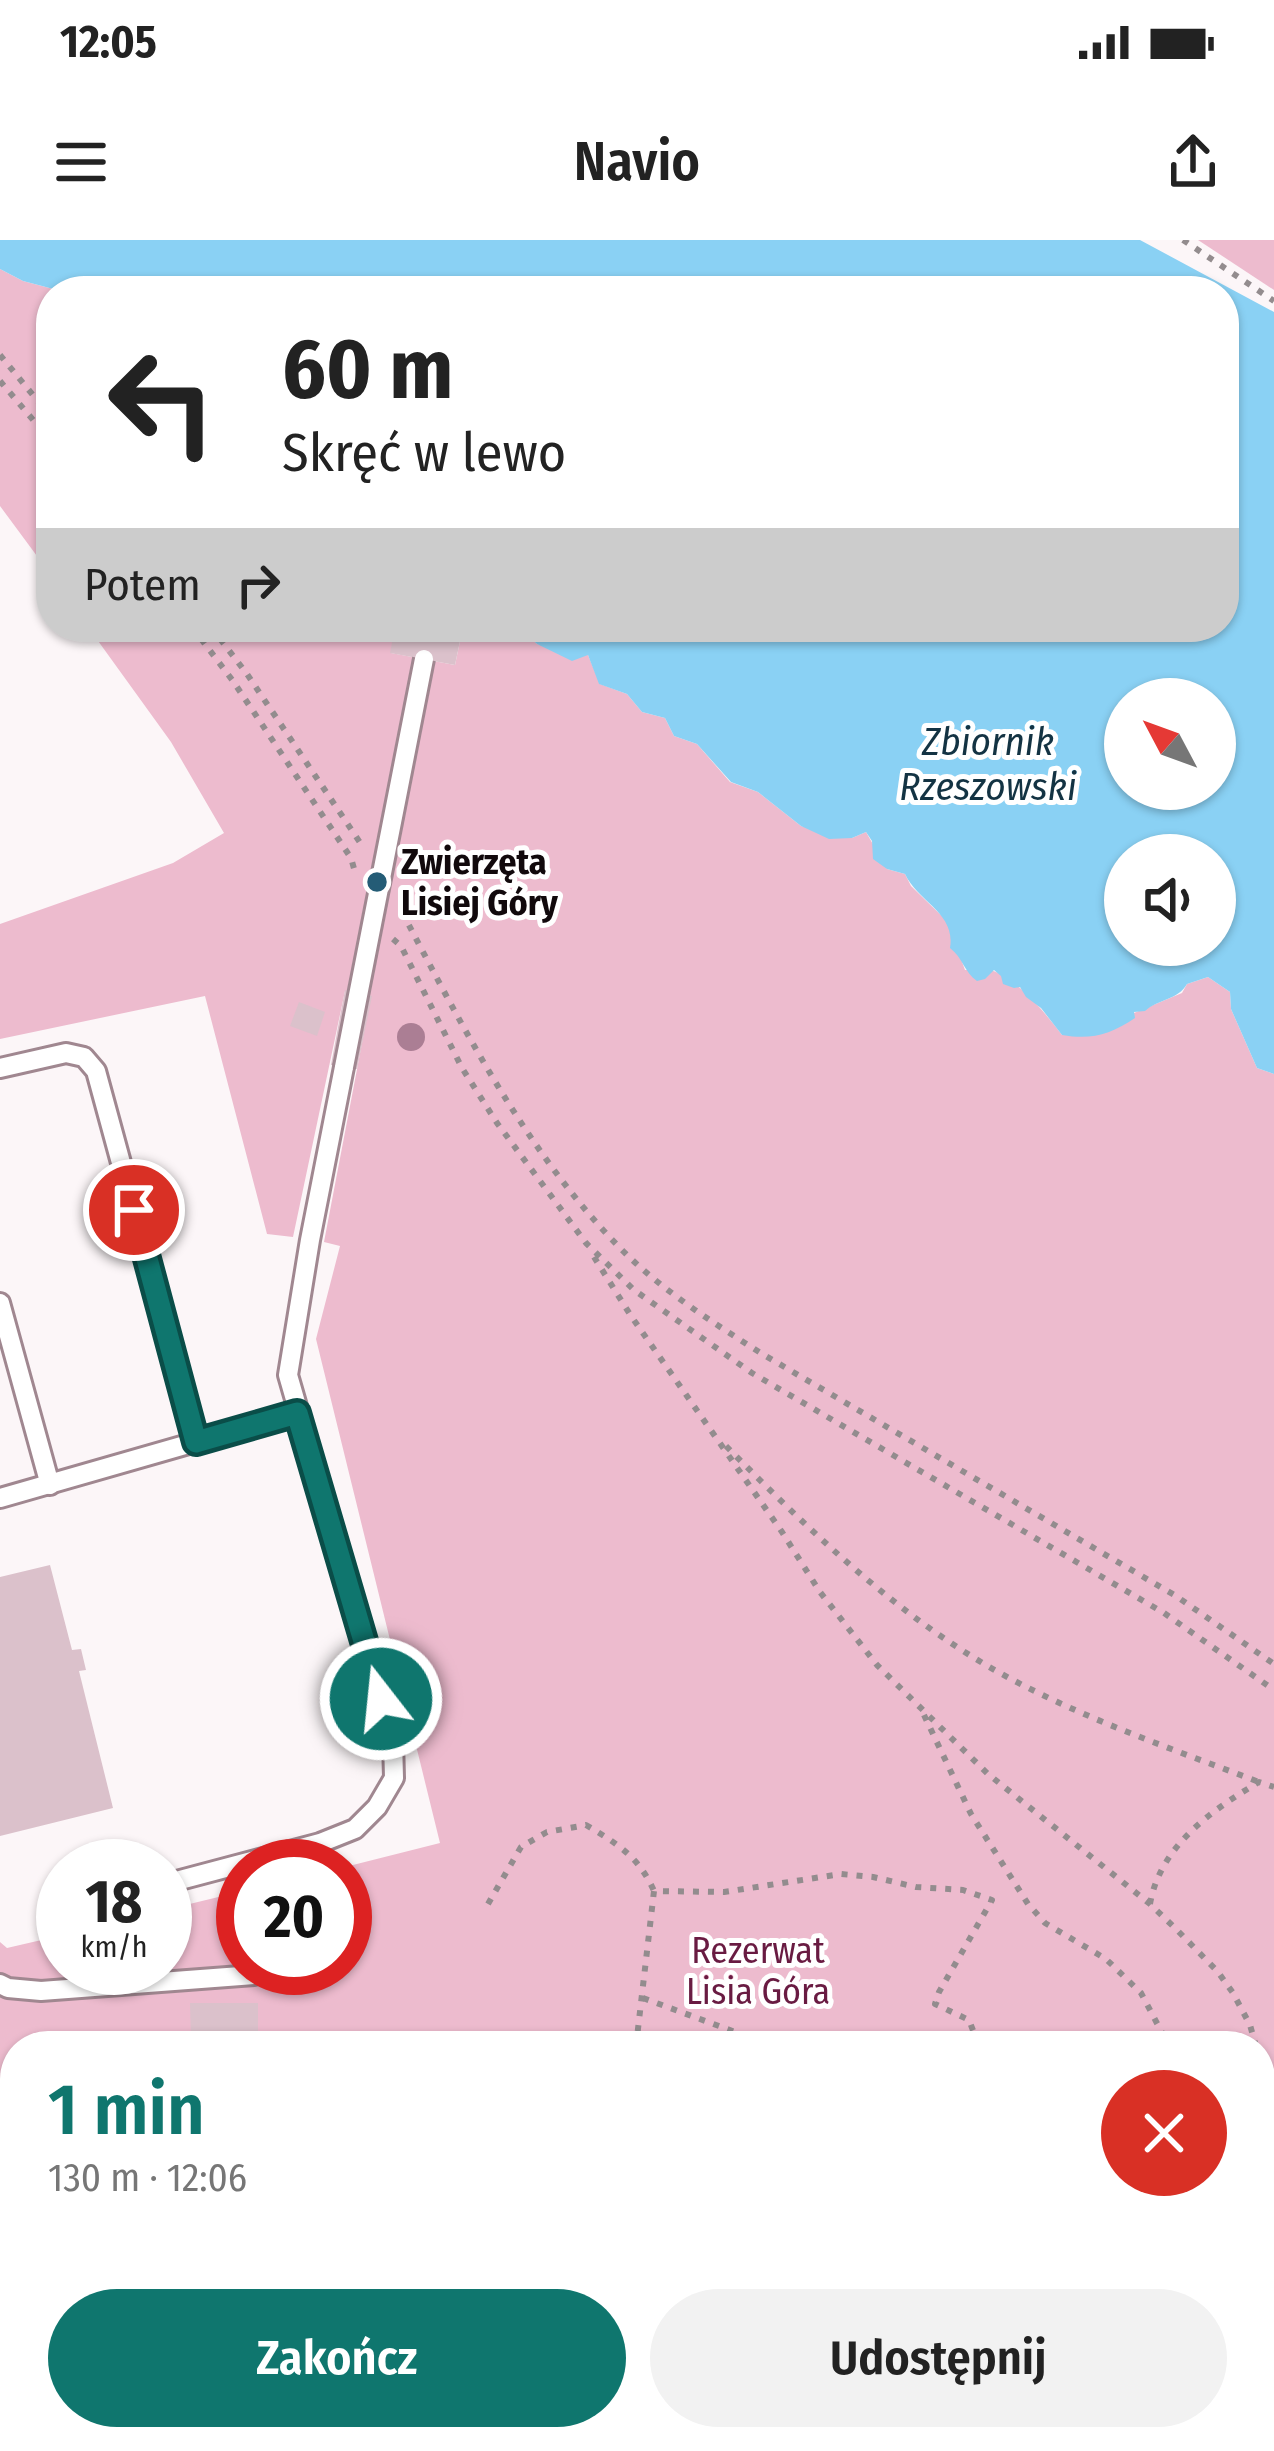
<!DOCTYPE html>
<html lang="pl">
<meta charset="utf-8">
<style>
:root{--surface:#fff;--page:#f2f2f2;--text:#222;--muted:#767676;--accent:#0f766e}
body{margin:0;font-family:"Fira Sans Condensed",sans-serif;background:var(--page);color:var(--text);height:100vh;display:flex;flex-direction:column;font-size:45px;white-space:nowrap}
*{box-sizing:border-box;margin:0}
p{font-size:39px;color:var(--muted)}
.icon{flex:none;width:66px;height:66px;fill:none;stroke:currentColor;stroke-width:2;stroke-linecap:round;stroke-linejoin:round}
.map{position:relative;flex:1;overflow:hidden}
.drawer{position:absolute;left:0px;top:1791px;width:1275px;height:420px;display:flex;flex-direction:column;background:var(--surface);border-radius:48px 48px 0 0;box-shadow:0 3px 9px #0004}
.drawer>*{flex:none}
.guide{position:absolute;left:36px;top:36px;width:1203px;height:366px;border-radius:48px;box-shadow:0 3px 9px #0004;background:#fff;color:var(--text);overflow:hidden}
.needle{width:78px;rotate:311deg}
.controls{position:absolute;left:1104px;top:438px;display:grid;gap:24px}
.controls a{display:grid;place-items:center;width:132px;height:132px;border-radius:50%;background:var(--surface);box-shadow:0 3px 9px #0004;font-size:60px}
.speed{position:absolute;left:36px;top:1599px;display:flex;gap:24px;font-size:60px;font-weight:700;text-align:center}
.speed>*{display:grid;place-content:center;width:156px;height:156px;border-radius:50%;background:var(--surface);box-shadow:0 3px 9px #0004;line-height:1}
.speed small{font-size:30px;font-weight:400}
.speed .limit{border:18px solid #d22;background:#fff;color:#111}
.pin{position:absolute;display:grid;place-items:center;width:102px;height:102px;color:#fff;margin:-51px;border:6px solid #fff;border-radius:50%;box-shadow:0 3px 12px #0007}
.me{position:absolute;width:132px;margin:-66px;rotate:344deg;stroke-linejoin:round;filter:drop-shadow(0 0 9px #0008)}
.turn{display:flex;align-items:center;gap:42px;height:252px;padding:0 48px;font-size:54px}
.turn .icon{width:156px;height:156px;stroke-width:2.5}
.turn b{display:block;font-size:84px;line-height:102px}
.then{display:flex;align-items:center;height:114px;padding:0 48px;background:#0003;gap:24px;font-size:45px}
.round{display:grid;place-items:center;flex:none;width:126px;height:126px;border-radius:63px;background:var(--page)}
.headline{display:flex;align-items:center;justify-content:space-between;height:204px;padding:0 48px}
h1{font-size:72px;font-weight:600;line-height:90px;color:var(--accent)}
.primary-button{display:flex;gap:24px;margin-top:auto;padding:24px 48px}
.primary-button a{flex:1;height:138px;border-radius:72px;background:var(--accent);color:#fff;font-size:48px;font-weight:600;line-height:138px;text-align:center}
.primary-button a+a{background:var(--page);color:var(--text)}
.status{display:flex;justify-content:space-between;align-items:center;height:84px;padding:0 60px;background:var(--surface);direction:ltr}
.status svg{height:33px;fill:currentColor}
header{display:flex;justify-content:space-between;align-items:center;height:156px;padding:0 48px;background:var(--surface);font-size:54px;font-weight:600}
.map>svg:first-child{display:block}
.green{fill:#edbbce;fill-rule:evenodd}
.water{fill:#8ad1f4;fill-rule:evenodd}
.building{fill:#dbc1cb}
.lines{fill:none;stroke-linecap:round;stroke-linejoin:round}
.lane-casing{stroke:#a08790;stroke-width:24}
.street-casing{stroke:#a08790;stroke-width:42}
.path{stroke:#938c8e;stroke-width:6;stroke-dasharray:6 9;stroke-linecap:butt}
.lane{stroke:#fff;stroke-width:18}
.street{stroke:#fff;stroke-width:36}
.lane-bridge-casing{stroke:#a08790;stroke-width:24;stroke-linecap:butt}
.lane-bridge{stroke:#fff;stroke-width:18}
.tree{fill:#ab7e94}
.route-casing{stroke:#0a4d48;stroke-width:30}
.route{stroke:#0f766e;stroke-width:21}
.poi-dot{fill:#245c76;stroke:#fff;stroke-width:4.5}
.labels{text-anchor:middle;stroke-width:10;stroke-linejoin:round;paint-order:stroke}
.poi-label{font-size:36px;font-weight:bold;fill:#11090c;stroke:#fff;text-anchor:start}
.park-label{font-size:36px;fill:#691b42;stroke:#fff}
.water-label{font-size:39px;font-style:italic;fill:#133343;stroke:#fff}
</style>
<div class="status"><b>12:05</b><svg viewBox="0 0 49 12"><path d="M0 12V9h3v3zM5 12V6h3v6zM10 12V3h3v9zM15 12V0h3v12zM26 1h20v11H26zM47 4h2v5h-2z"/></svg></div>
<header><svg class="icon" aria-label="menu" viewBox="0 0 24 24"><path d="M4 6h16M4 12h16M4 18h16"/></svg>Navio<svg class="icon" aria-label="share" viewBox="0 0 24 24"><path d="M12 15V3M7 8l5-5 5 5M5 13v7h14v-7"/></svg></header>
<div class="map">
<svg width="1274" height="2211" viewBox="0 0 1274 2211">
<rect width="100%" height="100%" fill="#fcf6f8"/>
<g class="green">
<path d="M1198,0H1274V50Z"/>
<path d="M0,29L23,41L61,51H51V335L0,266Z"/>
<path d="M88,387H395L391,413L455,425L463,387H517L537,404L588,415L600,444L627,454L642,472L665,478L674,496L697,504L730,542L758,552L801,586L852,598L866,592L887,629L905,634L911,646L947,681L965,730C975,730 988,728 996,732C1020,742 1046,774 1062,795L1134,773L1182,753L1187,744L1208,737L1230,752L1231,769L1257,828L1274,834V2211H90L86,2201L53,2211H0V1702L7,1708L63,1695V1728H165V1670L243,1651V1728H345V1627L440,1603L316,1099L340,1006L324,1002L371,756L345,751L293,997L267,994L205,756L0,799V684L173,623L224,593L171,502ZM15,1806H1260V2196H15Z"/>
</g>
<path class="water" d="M0,0H1140L1274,72V834L1257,828L1231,769L1230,752L1208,737L1187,744C1178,760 1158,759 1145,771L1134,772L1135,778C1110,795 1091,800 1062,795L1041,768L1026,757L1020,747L1014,748L1003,744L1001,736L994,730L985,739L977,741C964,732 963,718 950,708C956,673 918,662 905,634L887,629L873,619L872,601L866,592L852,598L829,599L801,586L758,552L731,542L697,504L674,496L665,478L642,472L627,454L599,444L588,415L572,421L537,404L517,387H1224V51H61L23,41L0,29ZM1125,459H1215V549H1125ZM1125,615H1215V705H1125Z"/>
<g class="building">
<path d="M395,387H463L455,425L390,413Z"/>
<path d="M345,750L372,756L357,829L331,825Z"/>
<path d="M299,762L325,772L317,796L290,786Z"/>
<path d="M50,1325L72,1410L81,1409L86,1430L79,1431L113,1568L0,1596V1337Z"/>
<path d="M190,1763H258V1799H191Z"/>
</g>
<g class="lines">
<defs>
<g id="lane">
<path d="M0,828L66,813L84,817L96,831L197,1202"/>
<path d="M0,1063L50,1245"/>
<path d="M0,1258L297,1173"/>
<path d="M165,1644L320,1603L355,1589L377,1567L394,1538L393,1500L288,1135L310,1000L344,827"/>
<path d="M0,1744L8,1748L41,1751L254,1735"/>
</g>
<g id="street">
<path d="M0,2142L15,2158"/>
<path d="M52,2196L65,2211"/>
</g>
</defs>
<use href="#lane" class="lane-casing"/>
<use href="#street" class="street-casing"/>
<g class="path">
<path d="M1183,0L1274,61"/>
<path d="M0,115L51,177"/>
<path d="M0,141L51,201"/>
<path d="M192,387L233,441L351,618L355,632"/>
<path d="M211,387L247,434L361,604"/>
<path d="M402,672C464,790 528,915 623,1011C664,1052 715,1084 764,1115L1176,1356L1274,1424"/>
<path d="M393,699L401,706L462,828L497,883L586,1003L634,1050L752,1133L1164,1373L1274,1450"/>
<path d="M594,1017L631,1076L782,1292L820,1352L877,1425L988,1534L1150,1664L1177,1690L1218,1732L1233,1753L1250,1785L1256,1806"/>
<path d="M726,1206C812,1293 902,1381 1011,1439C1090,1481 1175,1510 1259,1542"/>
<path d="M924,1475L971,1574L1028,1664L1045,1683L1106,1719L1141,1753L1169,1806"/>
<path d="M488,1664L521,1607L547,1592L586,1585C618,1604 639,1617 654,1651"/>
<path d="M1150,1664C1160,1606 1212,1570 1259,1542L1274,1547"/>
<path d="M643,1758L773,1806"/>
<path d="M636,1806L654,1651L724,1652L841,1634L873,1637L916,1647L963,1650L992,1660L939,1752L935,1764L969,1780L979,1806"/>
<path d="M1260,1819L1271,1873L1274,1914"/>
<path d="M0,1928L15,1933"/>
<path d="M393,2196L406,2211"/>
<path d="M799,2196L801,2211"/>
<path d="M1070,2196L1073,2211"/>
<path d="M1222,2196L1229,2211"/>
<path d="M252,2211L277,2196"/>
<path d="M748,2211L761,2196"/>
</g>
<use href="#lane" class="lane"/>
<use href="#street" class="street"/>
<defs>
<path id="lane-bridge" d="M344,827L424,419"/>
</defs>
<use href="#lane-bridge" class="lane-bridge-casing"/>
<use href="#lane-bridge" class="lane-bridge"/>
</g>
<circle class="tree" cx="411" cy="797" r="14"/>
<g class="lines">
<defs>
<path id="route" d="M134,970L196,1202L297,1173L381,1459"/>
</defs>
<use href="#route" class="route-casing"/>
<use href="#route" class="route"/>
</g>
<circle class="poi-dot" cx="377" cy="642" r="12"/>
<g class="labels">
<g class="poi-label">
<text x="401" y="634">Zwierzęta<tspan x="401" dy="41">Lisiej Góry</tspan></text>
</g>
<g class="park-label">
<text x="758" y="1723">Rezerwat<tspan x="758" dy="41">Lisia Góra</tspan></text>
</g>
<g class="water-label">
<text x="988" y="515">Zbiornik<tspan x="988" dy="45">Rzeszowski</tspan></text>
</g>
</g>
</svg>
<div class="controls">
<a><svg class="needle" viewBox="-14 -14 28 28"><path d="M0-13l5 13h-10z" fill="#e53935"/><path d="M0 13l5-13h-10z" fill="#767676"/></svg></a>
<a><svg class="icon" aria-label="sound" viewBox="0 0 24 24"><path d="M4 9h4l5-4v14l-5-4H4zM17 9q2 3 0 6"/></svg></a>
</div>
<div class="speed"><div>18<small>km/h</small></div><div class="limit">20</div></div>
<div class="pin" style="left:134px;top:970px;background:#d93025"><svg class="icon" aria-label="arrive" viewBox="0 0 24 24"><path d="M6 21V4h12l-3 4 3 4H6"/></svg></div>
<svg class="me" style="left:381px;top:1459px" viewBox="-20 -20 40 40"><circle r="17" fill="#0f766e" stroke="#fff" stroke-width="3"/><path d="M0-11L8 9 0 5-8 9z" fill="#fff"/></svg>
<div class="guide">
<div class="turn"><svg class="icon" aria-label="left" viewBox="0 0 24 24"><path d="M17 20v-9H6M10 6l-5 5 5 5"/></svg><div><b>60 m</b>Skręć w lewo</div></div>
<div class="then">Potem<svg class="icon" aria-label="right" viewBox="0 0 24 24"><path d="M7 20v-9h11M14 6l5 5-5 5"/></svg></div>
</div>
<section class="drawer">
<div class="headline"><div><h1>1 min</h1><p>130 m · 12:06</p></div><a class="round" style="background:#d93025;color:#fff"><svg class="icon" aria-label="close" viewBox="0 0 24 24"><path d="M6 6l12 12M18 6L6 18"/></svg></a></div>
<div class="primary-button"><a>Zakończ</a><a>Udostępnij</a></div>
</section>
</div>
